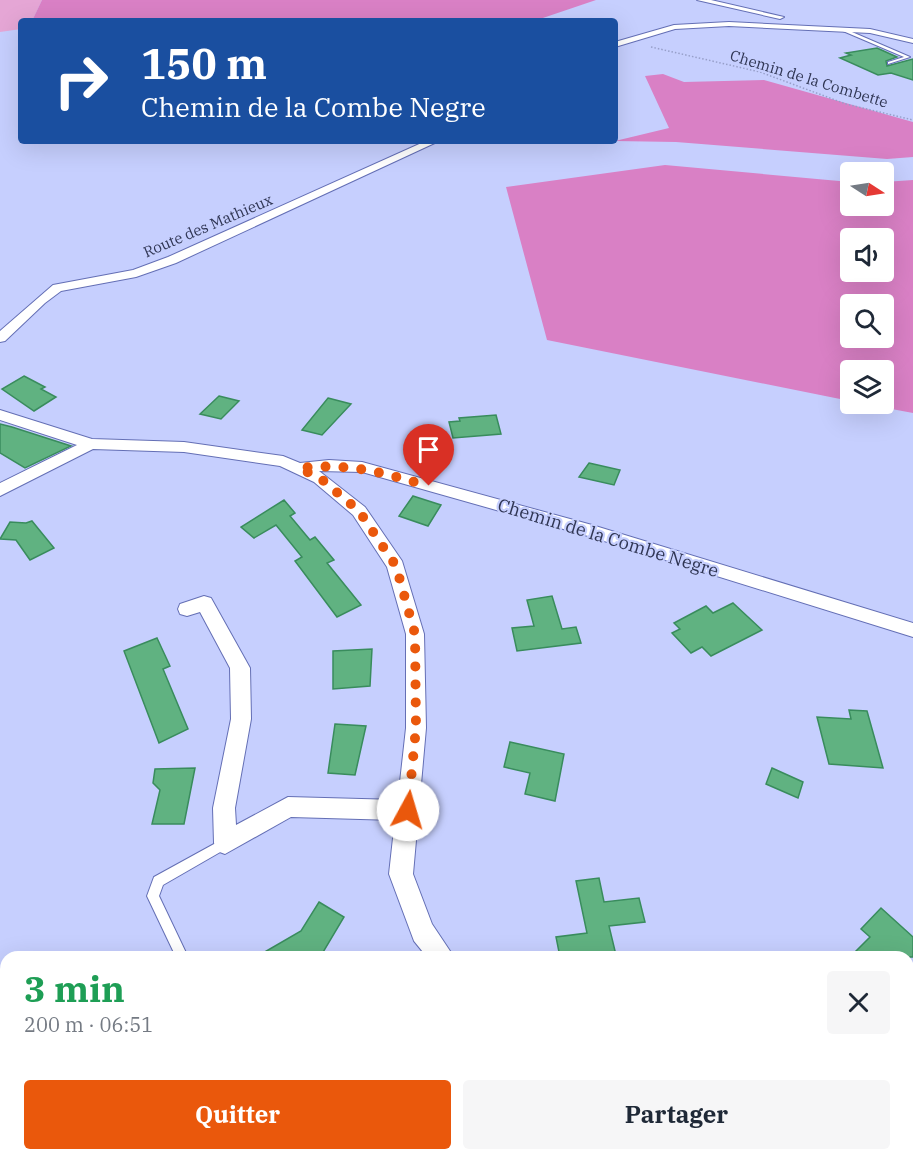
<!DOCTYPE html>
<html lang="fr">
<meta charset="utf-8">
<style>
:root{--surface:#fff;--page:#f6f6f7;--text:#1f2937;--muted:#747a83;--accent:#ea580c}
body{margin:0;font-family:"IBM Plex Serif",serif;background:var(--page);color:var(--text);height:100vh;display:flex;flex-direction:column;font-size:22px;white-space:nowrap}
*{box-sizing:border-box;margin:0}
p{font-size:20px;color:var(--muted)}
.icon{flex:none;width:33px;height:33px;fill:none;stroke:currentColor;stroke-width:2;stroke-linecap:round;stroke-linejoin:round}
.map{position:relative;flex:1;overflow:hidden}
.side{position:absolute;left:0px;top:951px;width:914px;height:210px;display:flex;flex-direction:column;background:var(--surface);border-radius:18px 18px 0 0;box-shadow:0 6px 24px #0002}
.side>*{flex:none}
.hud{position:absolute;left:18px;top:18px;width:600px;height:126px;border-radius:6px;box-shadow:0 6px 24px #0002;background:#1a4fa0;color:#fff;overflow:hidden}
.needle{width:39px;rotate:102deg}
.fabs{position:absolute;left:840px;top:162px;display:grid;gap:12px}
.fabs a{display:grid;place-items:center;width:54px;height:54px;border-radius:6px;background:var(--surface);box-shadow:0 6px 24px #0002;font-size:30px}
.pin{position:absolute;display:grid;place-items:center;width:51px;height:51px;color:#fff;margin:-62px -26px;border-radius:50% 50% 50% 0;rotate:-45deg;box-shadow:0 0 6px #0007}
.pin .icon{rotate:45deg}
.me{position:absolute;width:66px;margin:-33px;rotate:6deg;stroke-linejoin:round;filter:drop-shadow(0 0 4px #0008)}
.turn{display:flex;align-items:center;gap:21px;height:126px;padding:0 24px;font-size:27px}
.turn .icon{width:78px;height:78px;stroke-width:2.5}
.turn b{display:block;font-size:42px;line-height:51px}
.round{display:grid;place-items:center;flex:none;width:63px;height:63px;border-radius:6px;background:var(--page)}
.head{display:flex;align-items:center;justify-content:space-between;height:102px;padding:0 24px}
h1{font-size:36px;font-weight:700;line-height:45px;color:#1e9e55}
.button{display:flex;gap:12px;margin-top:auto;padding:12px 24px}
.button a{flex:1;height:69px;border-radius:6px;background:var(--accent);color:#fff;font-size:24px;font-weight:700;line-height:69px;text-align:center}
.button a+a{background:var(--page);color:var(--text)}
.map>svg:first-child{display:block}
.green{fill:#e5a6d5}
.forest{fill:#d980c5;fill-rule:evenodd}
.building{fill:#60b281;stroke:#398c5d;stroke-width:1.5}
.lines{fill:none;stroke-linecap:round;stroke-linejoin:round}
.service-casing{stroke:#646fb5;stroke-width:2}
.minor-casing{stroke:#646fb5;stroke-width:2}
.path{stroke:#979fc9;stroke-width:1.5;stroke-dasharray:1.5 2;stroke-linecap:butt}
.service{fill:#fff;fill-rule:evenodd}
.minor{fill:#fff;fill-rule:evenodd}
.route{stroke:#ea580c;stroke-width:10;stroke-dasharray:0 18}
.labels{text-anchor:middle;stroke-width:4.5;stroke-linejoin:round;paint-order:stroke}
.far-street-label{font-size:15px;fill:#303654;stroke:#c6cffe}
.street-label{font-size:18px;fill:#303654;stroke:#c6cffe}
</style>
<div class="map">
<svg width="913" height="1161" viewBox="0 0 913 1161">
<rect width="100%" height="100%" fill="#c6cffe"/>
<path class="green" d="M0,0H42L32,21H21V29L0,32Z"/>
<g class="forest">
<path d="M42,0H596L534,21H32Z"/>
<path d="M663,74L684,82L764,80L913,122V157L887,159L676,142L615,141L669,128L645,76Z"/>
<path d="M665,165L850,182V206H884V182L913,180V413L865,404H884V370H850V401L547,340L506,187ZM850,238H884V272H850ZM850,304H884V338H850Z"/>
</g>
<g class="building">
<path d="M877,48L897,57L886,61L887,66L913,59V80L891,73L878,75L840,58L851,55L846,53Z"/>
<path d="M24,376L45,387L41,389L56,397L34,411L2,389Z"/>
<path d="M219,396L239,401L221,419L200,414Z"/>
<path d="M328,398L351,404L322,435L302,430Z"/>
<path d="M496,415L501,434L453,438L449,422L460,421L459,418Z"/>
<path d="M0,424L12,427L71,446L25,468L0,453Z"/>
<path d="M589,463L620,470L614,485L579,477Z"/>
<path d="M413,496L441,505L428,526L399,516Z"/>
<path d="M284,500L295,513L290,516L310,540L315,537L334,560L327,563L361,605L337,617L295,561L302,557L276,525L254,538L241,527Z"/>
<path d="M32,521L54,548L30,560L16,540L0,539L10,522L26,523Z"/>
<path d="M552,596L562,629L576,627L581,643L517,651L512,628L534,626L527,600Z"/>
<path d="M733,603L762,630L711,656L702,647L691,653L672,633L680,629L674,623L706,606L713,613Z"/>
<path d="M157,638L170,666L163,669L188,729L159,743L124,651Z"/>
<path d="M372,649L370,686L333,689V651Z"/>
<path d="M849,710L867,711L883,768L829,764L817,717L851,719Z"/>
<path d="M335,724L366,726L355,775L328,773Z"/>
<path d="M510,742L564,754L555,801L525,794L530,773L504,767Z"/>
<path d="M195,768L184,824H152L160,790L153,783L155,769Z"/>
<path d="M772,768L803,782L798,798L766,784Z"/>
<path d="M599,878L604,902L639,898L645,922L609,926L616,955L560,957L556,937L587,933L576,881Z"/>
<path d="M319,902L344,917L322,954L316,957H256L301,931Z"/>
<path d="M881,908L913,937V957H850L870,937L861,929Z"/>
</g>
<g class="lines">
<defs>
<g id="service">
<path d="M843,29H845L910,57L888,64V62L904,57L843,31Z"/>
<path d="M225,838L229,839L231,843L229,847L163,885L159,896L188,957H176L147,896L154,877Z"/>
</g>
<g id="minor">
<path d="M697,0H711L784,17L780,19Z"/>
<path d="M729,22L870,29L913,39V43L870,33L729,26L675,29L615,47V42L674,25Z"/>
<path d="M426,141H439L176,263L136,277L61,291L45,303L5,341L0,342V331L53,285L133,270L168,257Z"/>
<path d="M0,410L92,439L184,442L283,456L300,463L329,460L362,462L592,525L913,623V637L588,536L362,472L319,471L365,507L402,561L424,634L426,728L413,874L432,924L454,957H427L414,941L389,874L395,820L291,817L225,854L217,851L214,843L213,808L231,719L230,668L200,612L187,616L180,614L178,609L180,604L204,596L211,598L250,668L251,719L235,808L236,825L288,797L398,800L406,728V634L387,567L353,515L314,482L280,466L184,452L93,449L0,496V483L77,445L0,420Z"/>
<path d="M406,1155H435L433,1161H404Z"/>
<path d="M571,1155H602L604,1161H573Z"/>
</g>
</defs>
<use href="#service" class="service-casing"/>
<use href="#minor" class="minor-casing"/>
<path class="path" d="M651,47L760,72L846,104L913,120"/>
<use href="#service" class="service"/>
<use href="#minor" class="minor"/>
</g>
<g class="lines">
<path class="route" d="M408,810L416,728L415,634L396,566L359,511L320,478L299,468C352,463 379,472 429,486"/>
</g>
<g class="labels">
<g class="far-street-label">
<text transform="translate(809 79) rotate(17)" y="5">Chemin de la Combette</text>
<text transform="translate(208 226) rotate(-23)" y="5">Route des Mathieux</text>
</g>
<g class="street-label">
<text transform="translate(608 538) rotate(17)" y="6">Chemin de la Combe Negre</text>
</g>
</g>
</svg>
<div class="fabs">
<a><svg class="needle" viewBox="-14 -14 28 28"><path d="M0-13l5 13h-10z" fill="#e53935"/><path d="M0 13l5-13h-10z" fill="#747a83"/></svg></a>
<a><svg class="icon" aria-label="sound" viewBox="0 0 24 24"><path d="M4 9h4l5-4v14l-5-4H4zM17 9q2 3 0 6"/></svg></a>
<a><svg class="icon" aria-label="search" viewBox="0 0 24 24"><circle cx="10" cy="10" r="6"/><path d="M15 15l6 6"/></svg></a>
<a><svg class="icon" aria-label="layers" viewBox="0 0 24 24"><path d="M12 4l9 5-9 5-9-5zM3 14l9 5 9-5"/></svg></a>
</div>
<div class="pin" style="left:429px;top:486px;background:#d93025"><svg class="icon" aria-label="arrive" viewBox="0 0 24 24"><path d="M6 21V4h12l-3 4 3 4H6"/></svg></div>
<svg class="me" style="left:408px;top:810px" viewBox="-20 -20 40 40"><circle r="19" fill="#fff"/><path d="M0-13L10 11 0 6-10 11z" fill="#ea580c"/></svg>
<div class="hud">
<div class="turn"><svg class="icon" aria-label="right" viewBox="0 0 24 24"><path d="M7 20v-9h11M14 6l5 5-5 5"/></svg><div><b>150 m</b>Chemin de la Combe Negre</div></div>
</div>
<section class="side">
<div class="head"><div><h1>3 min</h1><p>200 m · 06:51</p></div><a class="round"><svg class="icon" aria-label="close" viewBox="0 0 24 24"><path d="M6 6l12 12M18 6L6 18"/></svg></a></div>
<div class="button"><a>Quitter</a><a>Partager</a></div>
</section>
</div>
